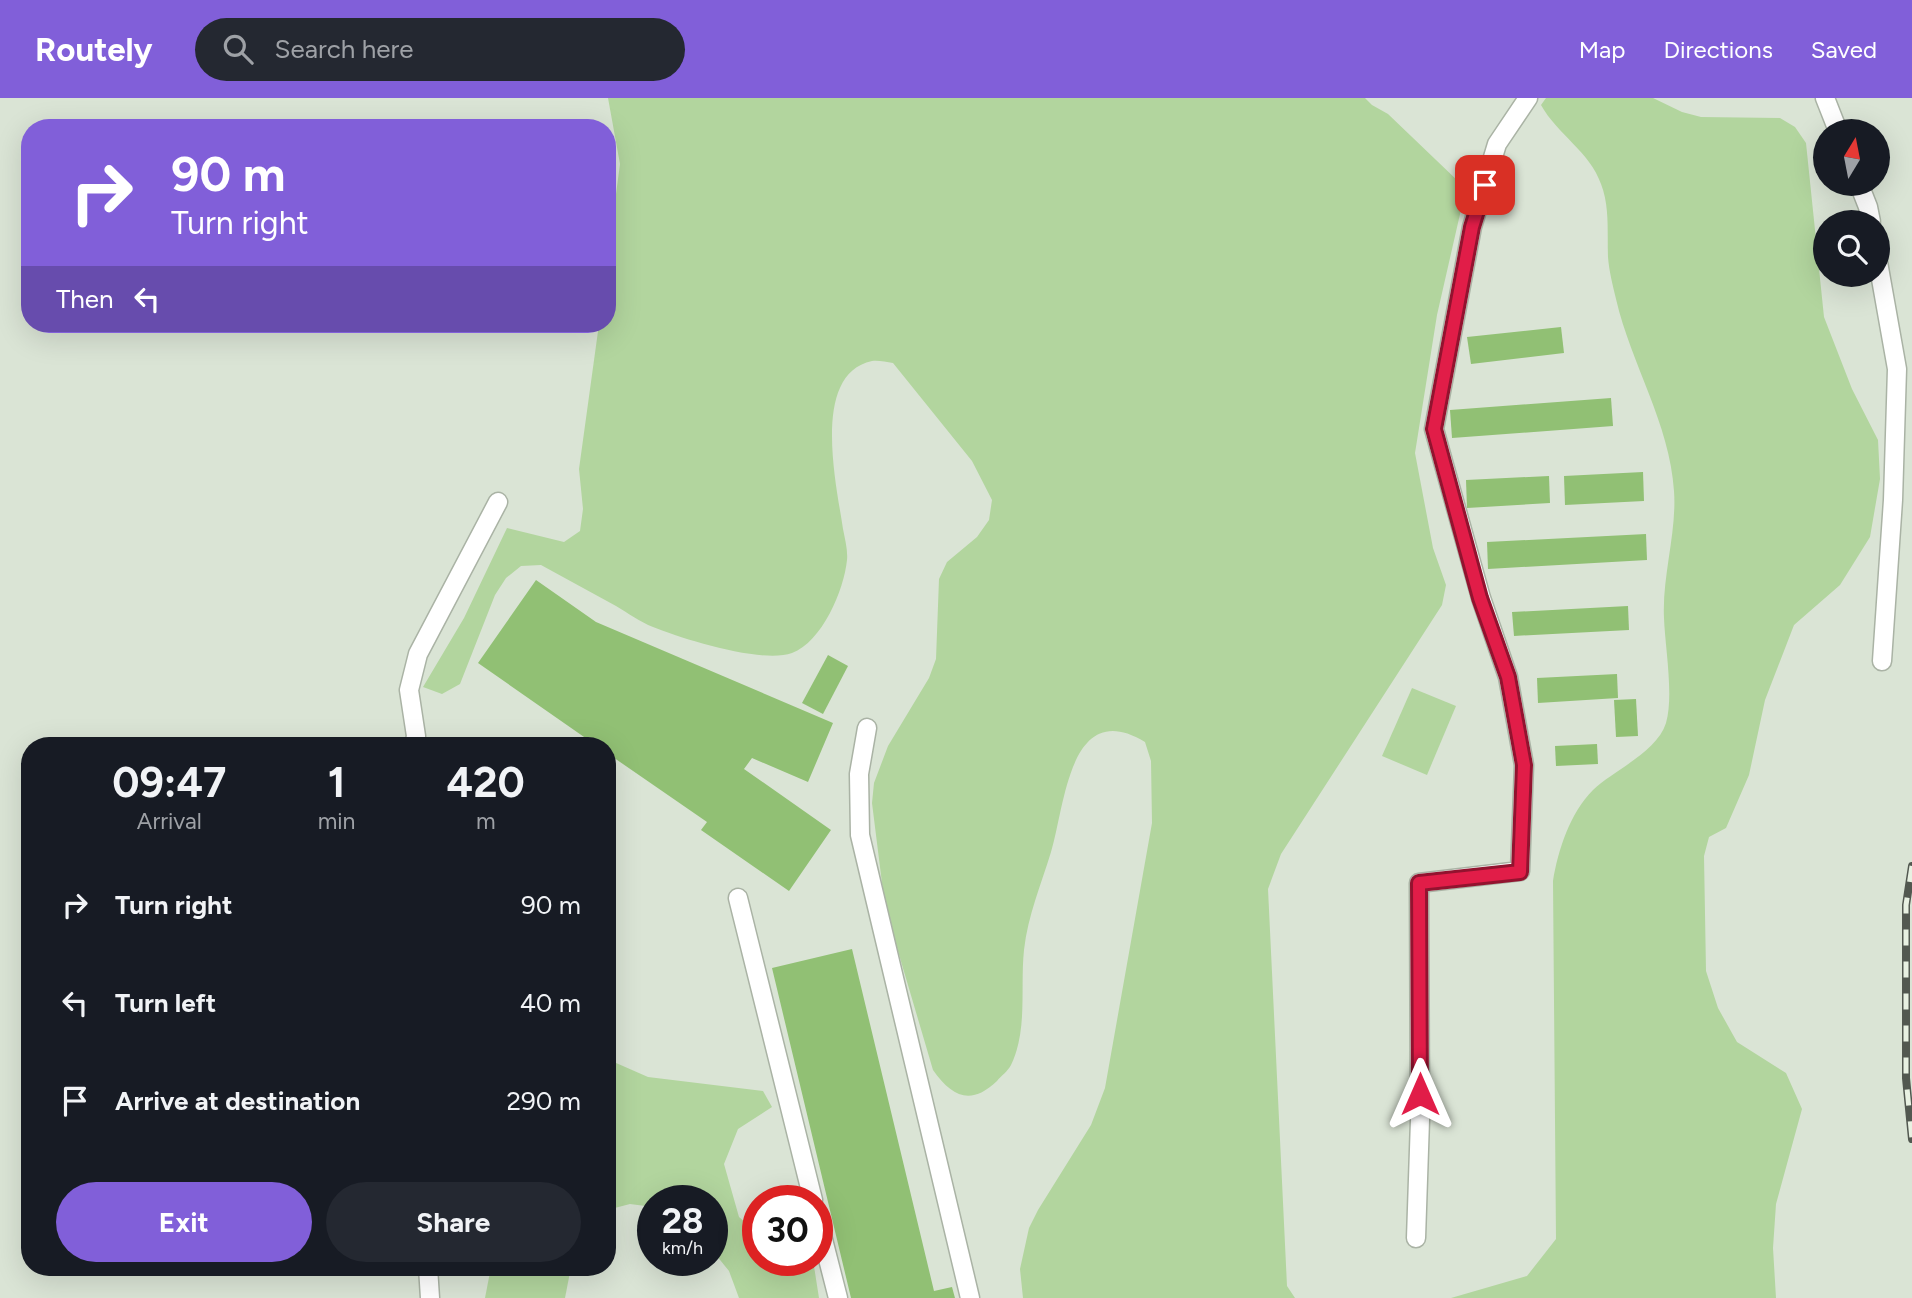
<!DOCTYPE html>
<style>
:root{--surface:#171b24;--page:#242831;--text:#f1f3f6;--muted:#9ea1a6;--accent:#815fd9}
body{margin:0;font-family:Figtree,sans-serif;background:var(--page);color:var(--text);height:100vh;display:flex;flex-direction:column;font-size:26px;white-space:nowrap}
*{box-sizing:border-box;margin:0}
p{font-size:23px;color:var(--muted)}
.icon{flex:none;width:38px;height:38px;fill:none;stroke:currentColor;stroke-width:2;stroke-linecap:round;stroke-linejoin:round}
.map{position:relative;flex:1;overflow:hidden}
.panel{position:absolute;left:21px;top:639px;width:595px;height:539px;display:flex;flex-direction:column;background:var(--surface);border-radius:28px;box-shadow:0 7px 28px #0002}
.panel>*{flex:none}
.banner{position:absolute;left:21px;top:21px;width:595px;height:214px;border-radius:28px;box-shadow:0 7px 28px #0002;background:#815fd9;color:#fff;overflow:hidden}
.needle{width:46px;rotate:10deg}
.buttons{position:absolute;left:1813px;top:21px;display:grid;gap:14px}
.buttons a{display:grid;place-items:center;width:77px;height:77px;border-radius:50%;background:var(--surface);box-shadow:0 7px 28px #0002;font-size:35px}
.speed{position:absolute;left:637px;top:1087px;display:flex;gap:14px;font-size:35px;font-weight:700;text-align:center}
.speed>*{display:grid;place-content:center;width:91px;height:91px;border-radius:50%;background:var(--surface);box-shadow:0 7px 28px #0002;line-height:1}
.speed small{font-size:18px;font-weight:400}
.speed .limit{border:10px solid #d22;background:#fff;color:#111}
.pin{position:absolute;display:grid;place-items:center;width:60px;height:60px;color:#fff;margin:-30px;border-radius:14px;box-shadow:0 4px 10px #0006}
.me{position:absolute;width:77px;margin:-38px;rotate:0deg;stroke-linejoin:round;filter:drop-shadow(0 0 5px #0008)}
.turn{display:flex;align-items:center;gap:24px;height:147px;padding:0 35px;font-size:32px}
.turn .icon{width:91px;height:91px;stroke-width:2.5}
.turn b{display:block;font-size:49px;line-height:60px}
.then{display:flex;align-items:center;height:66px;padding:0 35px;background:#0003;gap:14px;font-size:26px}
.eta{display:flex;justify-content:space-evenly;align-items:center;height:119px;text-align:center}
.eta b{font-size:42px;font-weight:700;line-height:49px}
.cta{display:flex;gap:14px;margin-top:auto;padding:14px 35px}
.cta a{flex:1;height:80px;border-radius:42px;background:var(--accent);color:#fff;font-size:28px;font-weight:700;line-height:80px;text-align:center}
.cta a+a{background:var(--page);color:var(--text)}
ul{padding:0;list-style:none}
li{display:flex;align-items:center;gap:21px;height:98px;padding:0 35px}
li div{flex:1}
li b{display:block;font-size:26px}
li em{font-style:normal}
header{display:flex;align-items:center;gap:42px;box-sizing:border-box;height:98px;padding:0 35px;background:var(--accent);color:#fff}
header strong{font-size:33px}
nav{display:flex;gap:38px;margin-inline-start:auto;font-size:24px}
.search{width:490px;height:63px;background:var(--page);display:flex;align-items:center;gap:18px;box-sizing:border-box;padding:0 24px;border-radius:38px;color:var(--muted);font-size:26px}
.map>svg:first-child{display:block}
.green{fill:#b2d59e}
.building{fill:#91c074}
.lines{fill:none;stroke-linecap:round;stroke-linejoin:round}
.minor-casing{stroke:#aab3a5;stroke-width:21}
.minor{stroke:#fff;stroke-width:18}
.rail-casing{stroke:#525850;stroke-width:8}
.rail{stroke:#e8f1e2;stroke-width:5;stroke-dasharray:16;stroke-linecap:butt}
.route-casing{stroke:#92132f;stroke-width:18}
.route{stroke:#e11d48;stroke-width:12}
</style>
<header>
<strong>Routely</strong>
<div class="search"><svg class="icon" aria-label="search" viewBox="0 0 24 24"><circle cx="10" cy="10" r="6"/><path d="M15 15l6 6"/></svg>Search here</div>
<nav><a>Map</a><a>Directions</a><a>Saved</a></nav>
</header>
<div class="map">
<svg width="1912" height="1200" viewBox="0 0 1912 1200">
<rect width="100%" height="100%" fill="#dae4d5"/>
<g class="green">
<path d="M608,0H1365L1372,7L1388,16L1459,84L1463,103L1437,217L1415,355L1433,450L1446,487L1442,507L1281,756L1268,791L1287,1188L1295,1200H1023L1020,1171L1029,1130L1038,1112L1091,1027L1105,990L1152,725L1151,663L1145,644C1069,598 1065,709 1051,754C1041,787 1028,817 1024,852C1020,889 1028,932 1011,967C1008,973 1001,978 997,983C971,1008 952,999 933,972L885,809L872,705L874,685L888,648L929,580L936,561L939,481L947,464L977,439L989,422L992,402L972,363L893,265C886,264 878,262 872,263C810,276 837,389 843,431C845,441 848,453 847,462C844,492 822,544 792,555C762,566 683,541 653,529C640,524 628,515 616,508C591,494 566,481 541,467L521,468L506,480L495,497L460,586L442,596L423,589L464,520L507,430L564,444L580,433L583,411L579,371L599,226H607V164L620,66Z"/>
<path d="M1546,0H1653L1682,14L1701,19L1780,20L1795,29L1806,45L1824,219L1852,291L1878,342L1880,381L1870,439L1840,487L1794,527L1765,602L1749,677L1726,730L1709,739L1704,758L1706,873L1718,910L1737,944L1786,975L1802,1011L1776,1106L1773,1150L1776,1200H1451L1527,1178L1556,1141L1553,783C1558,752 1570,715 1593,692C1614,672 1657,654 1666,625C1674,598 1665,549 1664,520C1662,478 1677,434 1674,393C1670,326 1631,266 1616,201C1613,188 1609,173 1608,159C1607,135 1610,109 1601,86C1590,54 1557,36 1541,7Z"/>
<path d="M1412,590L1456,608L1427,677L1382,658Z"/>
<path d="M607,961L648,979L763,993L772,1009L738,1031L724,1066L739,1119L753,1131L758,1132V1162H813L819,1200H739L729,1173L712,1152V1102H653V1109L630,1106L607,1112Z"/>
<path d="M491,1169H571L565,1200H485Z"/>
</g>
<g class="building">
<path d="M1561,229L1564,255L1471,266L1467,239Z"/>
<path d="M1611,300L1613,328L1452,340L1450,312Z"/>
<path d="M1643,374L1644,403L1565,407L1564,378Z"/>
<path d="M1549,378L1550,405L1467,410L1466,382Z"/>
<path d="M1646,436L1647,462L1488,471L1487,444Z"/>
<path d="M536,482L596,524L833,625L808,684L752,660L744,671L831,732L789,793L701,732L707,724L607,655V648H597L478,565Z"/>
<path d="M1628,508L1629,532L1514,538L1512,514Z"/>
<path d="M828,557L848,568L823,616L802,605Z"/>
<path d="M1617,576L1618,600L1538,605L1537,580Z"/>
<path d="M1636,601L1638,638L1616,639L1614,602Z"/>
<path d="M1597,646L1598,666L1556,668L1555,648Z"/>
<path d="M852,851L934,1193L952,1189L955,1200H851L772,870Z"/>
</g>
<g class="lines">
<defs>
<g id="minor">
<path d="M1825,0L1838,33"/>
<path d="M1859,86L1868,109L1871,124"/>
<path d="M1878,164L1897,271L1893,402L1882,563"/>
<path d="M867,630L859,676L860,737L970,1200"/>
<path d="M414,648L416,638L409,592L418,556L498,404"/>
<path d="M738,800L813,1102"/>
<path d="M817,1118L838,1200"/>
<path d="M1416,1140L1420,1022L1419,785L1520,773L1524,667L1508,579L1481,500L1434,331L1472,129L1497,46L1528,0"/>
<path d="M428,1169L430,1200"/>
</g>
</defs>
<use href="#minor" class="minor-casing"/>
<use href="#minor" class="minor"/>
<defs>
<path id="rail" d="M1912,768L1906,807V980L1912,1041"/>
</defs>
<use href="#rail" class="rail-casing"/>
<use href="#rail" class="rail"/>
</g>
<g class="lines">
<defs>
<path id="route" d="M1420,996L1419,785L1520,774L1524,667L1508,579L1480,500L1434,331L1472,129L1485,87"/>
</defs>
<use href="#route" class="route-casing"/>
<use href="#route" class="route"/>
</g>
</svg>
<div class="buttons">
<a><svg class="needle" viewBox="-14 -14 28 28"><path d="M0-13l5 13h-10z" fill="#e53935"/><path d="M0 13l5-13h-10z" fill="#9ea1a6"/></svg></a>
<a><svg class="icon" aria-label="search" viewBox="0 0 24 24"><circle cx="10" cy="10" r="6"/><path d="M15 15l6 6"/></svg></a>
</div>
<div class="speed"><div>28<small>km/h</small></div><div class="limit">30</div></div>
<div class="pin" style="left:1485px;top:87px;background:#d93025"><svg class="icon" aria-label="arrive" viewBox="0 0 24 24"><path d="M6 21V4h12l-3 4 3 4H6"/></svg></div>
<svg class="me" style="left:1420px;top:996px" viewBox="-20 -20 40 40"><path d="M0-17L14 15 0 8-14 15z" fill="#e11d48" stroke="#fff" stroke-width="4"/></svg>
<div class="banner">
<div class="turn"><svg class="icon" aria-label="right" viewBox="0 0 24 24"><path d="M7 20v-9h11M14 6l5 5-5 5"/></svg><div><b>90 m</b>Turn right</div></div>
<div class="then">Then<svg class="icon" aria-label="left" viewBox="0 0 24 24"><path d="M17 20v-9H6M10 6l-5 5 5 5"/></svg></div>
</div>
<section class="panel">
<div class="eta">
<div><b>09:47</b><p>Arrival</p></div>
<div><b>1</b><p>min</p></div>
<div><b>420</b><p>m</p></div>
</div>
<ul>
<li><svg class="icon" aria-label="right" viewBox="0 0 24 24"><path d="M7 20v-9h11M14 6l5 5-5 5"/></svg><div><b>Turn right</b></div><em>90 m</em></li>
<li><svg class="icon" aria-label="left" viewBox="0 0 24 24"><path d="M17 20v-9H6M10 6l-5 5 5 5"/></svg><div><b>Turn left</b></div><em>40 m</em></li>
<li><svg class="icon" aria-label="arrive" viewBox="0 0 24 24"><path d="M6 21V4h12l-3 4 3 4H6"/></svg><div><b>Arrive at destination</b></div><em>290 m</em></li>
</ul>
<div class="cta"><a>Exit</a><a>Share</a></div>
</section>
</div>
